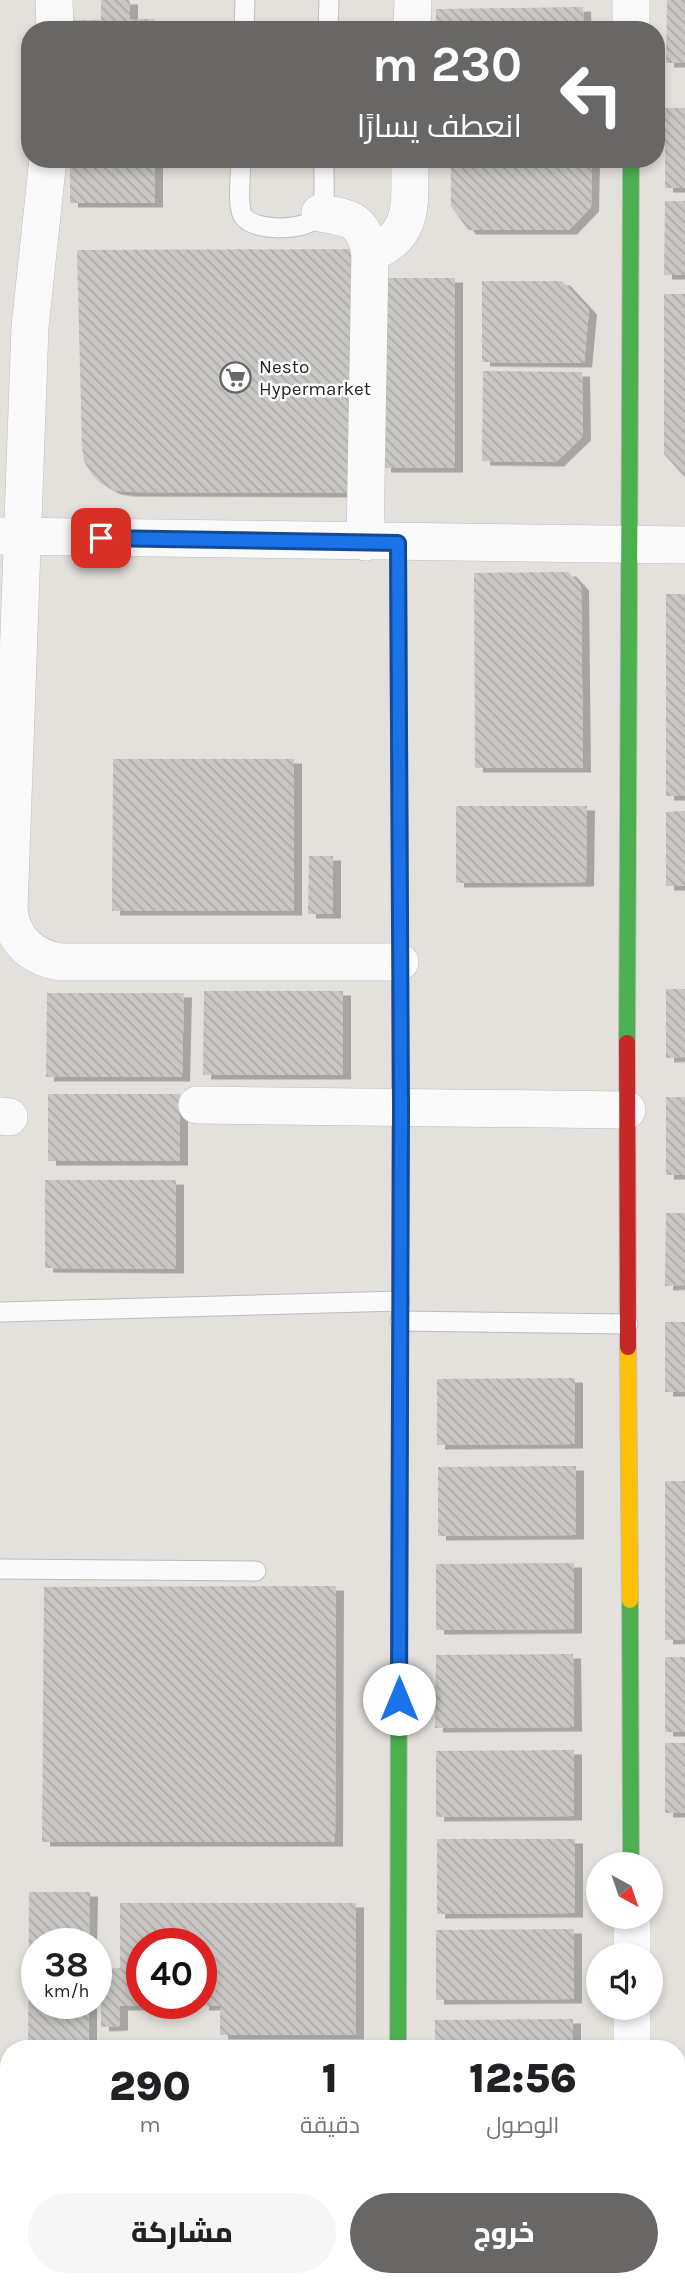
<!DOCTYPE html>
<html lang="ar">
<meta charset="utf-8">
<style>
:root{--surface:#fff;--page:#f6f6f6;--text:#202124;--muted:#757577;--accent:#686766}
body{margin:0;font-family:Karla,Cairo,sans-serif;background:var(--page);color:var(--text);direction:rtl;height:100vh;display:flex;flex-direction:column;font-size:26px;white-space:nowrap}
*{box-sizing:border-box;margin:0}
p{font-size:23px;color:var(--muted)}
.icon{flex:none;width:38px;height:38px;fill:none;stroke:currentColor;stroke-width:2;stroke-linecap:round;stroke-linejoin:round}
.map{position:relative;flex:1;overflow:hidden;direction:ltr}
.drawer{position:absolute;left:0px;top:2040px;width:686px;height:247px;display:flex;flex-direction:column;background:var(--surface);border-radius:28px 28px 0 0;box-shadow:0 4px 10px #0003;direction:rtl}
.drawer>*{flex:none}
.hud{position:absolute;left:21px;top:21px;width:644px;height:147px;border-radius:28px;box-shadow:0 4px 10px #0003;direction:rtl;background:#686766;color:#fff;overflow:hidden}
.needle{width:46px;rotate:140deg}
.tools{position:absolute;left:586px;top:1852px;display:grid;gap:14px}
.tools a{display:grid;place-items:center;width:77px;height:77px;border-radius:50%;background:var(--surface);box-shadow:0 4px 10px #0003;font-size:35px}
.speed{position:absolute;left:21px;top:1928px;display:flex;gap:14px;font-size:35px;font-weight:700;text-align:center}
.speed>*{display:grid;place-content:center;width:91px;height:91px;border-radius:50%;background:var(--surface);box-shadow:0 4px 10px #0003;line-height:1}
.speed small{font-size:18px;font-weight:400}
.speed .limit{border:10px solid #d22;background:#fff;color:#111}
.pin{position:absolute;display:grid;place-items:center;width:60px;height:60px;color:#fff;margin:-30px;border-radius:14px;box-shadow:0 4px 10px #0006}
.me{position:absolute;width:77px;margin:-38px;rotate:0deg;stroke-linejoin:round;filter:drop-shadow(0 0 5px #0008)}
.turn{display:flex;align-items:center;gap:24px;height:147px;padding:0 28px;font-size:32px}
.turn .icon{width:91px;height:91px;stroke-width:2.5}
.turn b{display:block;font-size:49px;line-height:60px}
.eta{display:flex;justify-content:space-evenly;align-items:center;height:119px;text-align:center}
.eta b{font-size:42px;font-weight:800;line-height:49px}
.primary-button{display:flex;gap:14px;margin-top:auto;padding:14px 28px}
.primary-button a{flex:1;height:80px;border-radius:42px;background:var(--accent);color:#fff;font-size:28px;font-weight:800;line-height:80px;text-align:center}
.primary-button a+a{background:var(--page);color:var(--text)}
.map>svg:first-child{display:block}
.building{fill:url(#building-back-hatch);filter:url(#shadow)}
.lines{fill:none;stroke-linecap:round;stroke-linejoin:round}
.lane-casing{stroke:#bebdbd;stroke-width:21}
.street-casing{stroke:#bebdbd;stroke-width:38}
.fast-casing{stroke:#bebdbd;stroke-width:18}
.slow-casing{stroke:#bebdbd;stroke-width:18}
.jam-casing{stroke:#bebdbd;stroke-width:18}
.lane{stroke:#fbfafa;stroke-width:19}
.street{stroke:#fbfafa;stroke-width:37}
.fast{stroke:#4caf50;stroke-width:16}
.slow{stroke:#ffc107;stroke-width:16}
.jam{stroke:#c62828;stroke-width:16}
.route-casing{stroke:#114b97;stroke-width:18}
.route{stroke:#1a73e8;stroke-width:12}
.labels{text-anchor:middle;stroke-width:5;stroke-linejoin:round;paint-order:stroke}
.poi-label{font-size:19px;fill:#262626;stroke:#fff;text-anchor:start}
</style>
<div class="map">
<svg width="685" height="2286" viewBox="0 0 685 2286">
<defs>
<pattern id="building-back-hatch" width="6" height="6" patternUnits="userSpaceOnUse" patternTransform="scale(1.75)"><rect width="6" height="6" fill="#c9c7c3"/><path d="M-1 5l2 2M0 0l6 6M5-1l2 2" fill="none" stroke="#acaba7"/></pattern>
<filter id="shadow"><feDropShadow dx="8" dy="4.5" stdDeviation="0" flood-color="#0004"/></filter>
</defs>
<rect width="100%" height="100%" fill="#e4e1dc"/>
<g class="building">
<path d="M101,0H130V19H155V30H69V20H101Z"/>
<path d="M667,0H685V63H666Z"/>
<path d="M583,7L584,30H436V9Z"/>
<rect x="665" y="108" width="20" height="80"/>
<rect x="70" y="159" width="85" height="44"/>
<path d="M451,159H592L591,207L569,230H468L451,206Z"/>
<path d="M665,201H685V275H664Z"/>
<path d="M357,249L358,493L127,492L113,490L100,483L91,473L84,461L82,447L77,250Z"/>
<path d="M382,278H455V468H383Z"/>
<path d="M482,281H562L589,310L584,363L482,362Z"/>
<path d="M664,294H685V478L664,454Z"/>
<path d="M483,371L582,372L583,436L556,462L482,461Z"/>
<path d="M568,572L581,586L583,768H475L474,573Z"/>
<rect x="666" y="594" width="19" height="202"/>
<path d="M113,759H294V911H112Z"/>
<path d="M456,806H587L586,882L456,883Z"/>
<path d="M685,811V886H666V812Z"/>
<path d="M309,856H333V914H308Z"/>
<path d="M666,989H685V1057L666,1058Z"/>
<path d="M204,991H343V1075H203Z"/>
<path d="M47,993H184L182,1077H46Z"/>
<rect x="48" y="1094" width="132" height="67"/>
<rect x="666" y="1097" width="19" height="78"/>
<path d="M45,1180H176V1269L45,1268Z"/>
<path d="M666,1213H685V1285L665,1286Z"/>
<rect x="665" y="1322" width="20" height="70"/>
<path d="M575,1378V1444L437,1445V1379Z"/>
<path d="M576,1466V1535L438,1536V1467Z"/>
<path d="M665,1481H685V1639L665,1640Z"/>
<path d="M574,1563V1629L436,1630V1564Z"/>
<path d="M336,1586L335,1842H42L44,1587Z"/>
<path d="M573,1654L574,1727L435,1728L436,1655Z"/>
<rect x="665" y="1657" width="20" height="75"/>
<rect x="665" y="1743" width="20" height="70"/>
<path d="M574,1750V1816L436,1817V1751Z"/>
<path d="M437,1839H575V1913L437,1914Z"/>
<path d="M29,1892H90L89,1944H37V2004H89V2049H28Z"/>
<path d="M120,1903H356V2035H220V2006H201V1944H142V2006H120V2026L101,2027V1968H120Z"/>
<path d="M574,1929V1999L436,2000V1930Z"/>
<path d="M573,2019V2049H435V2020Z"/>
<path d="M0,2233H9V2278H312V2286H0Z"/>
</g>
<g class="lines">
<defs>
<g id="lane">
<path d="M244,30L245,0"/>
<path d="M328,30L329,0"/>
<path d="M241,159C241,174 237,201 242,214C250,233 311,232 320,214C327,199 323,176 324,159"/>
<path d="M0,1312L400,1301"/>
<path d="M400,1321L628,1324"/>
<path d="M0,1569L256,1571"/>
<path d="M0,2104V2181"/>
<path d="M0,2218H9"/>
<path d="M334,2286V2278"/>
</g>
<g id="street">
<path d="M54,0L55,30"/>
<path d="M412,30L413,0"/>
<path d="M631,30V0"/>
<path d="M48,159L30,327L9,909C12,939 30,957 60,962H400"/>
<path d="M320,213C351,218 363,219 370,253L365,542"/>
<path d="M370,253C417,236 409,201 410,159"/>
<path d="M0,536L685,545"/>
<path d="M197,1105L627,1110"/>
<path d="M0,1116L9,1117"/>
<path d="M632,1916V1955"/>
<path d="M632,2007V2049"/>
<path d="M677,2148L685,2150"/>
</g>
<g id="fast">
<path d="M400,936V1363"/>
<path d="M627,1043L631,159"/>
<path d="M630,1600L631,1864"/>
<path d="M398,2049L399,1616"/>
</g>
<g id="slow">
<path d="M399,723L400,936"/>
<path d="M628,1347L630,1600"/>
<path d="M399,1616L400,1363"/>
</g>
<g id="jam">
<path d="M398,543L399,723"/>
<path d="M627,1043L628,1347"/>
</g>
</defs>
<use href="#lane" class="lane-casing"/>
<use href="#street" class="street-casing"/>
<use href="#fast" class="fast-casing"/>
<use href="#slow" class="slow-casing"/>
<use href="#jam" class="jam-casing"/>
<use href="#lane" class="lane"/>
<use href="#street" class="street"/>
<use href="#fast" class="fast"/>
<use href="#slow" class="slow"/>
<use href="#jam" class="jam"/>
</g>
<g class="lines">
<defs>
<path id="route" d="M101,538L398,543L401,1107L399,1699"/>
</defs>
<use href="#route" class="route-casing"/>
<use href="#route" class="route"/>
</g>
<defs>
<symbol id="supermarket-ring" viewBox="-11 -11 22 22"><circle r="9.5" fill="#fff" stroke="#686766" stroke-width="1.5"/><path d="M-6-5.5h2.5l.6 2H6L4.5 2H-2.5L-4.4-4H-6ZM-1.5 3.2a1.3 1.3 0 1 0 .1 0ZM3 3.2a1.3 1.3 0 1 0 .1 0Z" fill="#686766"/></symbol>
</defs>
<g fill-rule="evenodd">
<use href="#supermarket-ring" x="218" y="360" width="35" height="35"/>
</g>
<g class="labels">
<g class="poi-label">
<text x="259" y="373">Nesto<tspan x="259" dy="22">Hypermarket</tspan></text>
</g>
</g>
</svg>
<div class="tools">
<a><svg class="needle" viewBox="-14 -14 28 28"><path d="M0-13l5 13h-10z" fill="#e53935"/><path d="M0 13l5-13h-10z" fill="#757577"/></svg></a>
<a><svg class="icon" aria-label="sound" viewBox="0 0 24 24"><path d="M4 9h4l5-4v14l-5-4H4zM17 9q2 3 0 6"/></svg></a>
</div>
<div class="speed"><div>38<small>km/h</small></div><div class="limit">40</div></div>
<div class="pin" style="left:101px;top:538px;background:#d93025"><svg class="icon" aria-label="arrive" viewBox="0 0 24 24"><path d="M6 21V4h12l-3 4 3 4H6"/></svg></div>
<svg class="me" style="left:399px;top:1699px" viewBox="-20 -20 40 40"><circle r="19" fill="#fff"/><path d="M0-13L10 11 0 6-10 11z" fill="#1a73e8"/></svg>
<div class="hud">
<div class="turn"><svg class="icon" aria-label="left" viewBox="0 0 24 24"><path d="M17 20v-9H6M10 6l-5 5 5 5"/></svg><div><b>230 m</b>انعطف يسارًا</div></div>
</div>
<section class="drawer">
<div class="eta">
<div><b>12:56</b><p>الوصول</p></div>
<div><b>1</b><p>دقيقة</p></div>
<div><b>290</b><p>m</p></div>
</div>
<div class="primary-button"><a>خروج</a><a>مشاركة</a></div>
</section>
</div>
